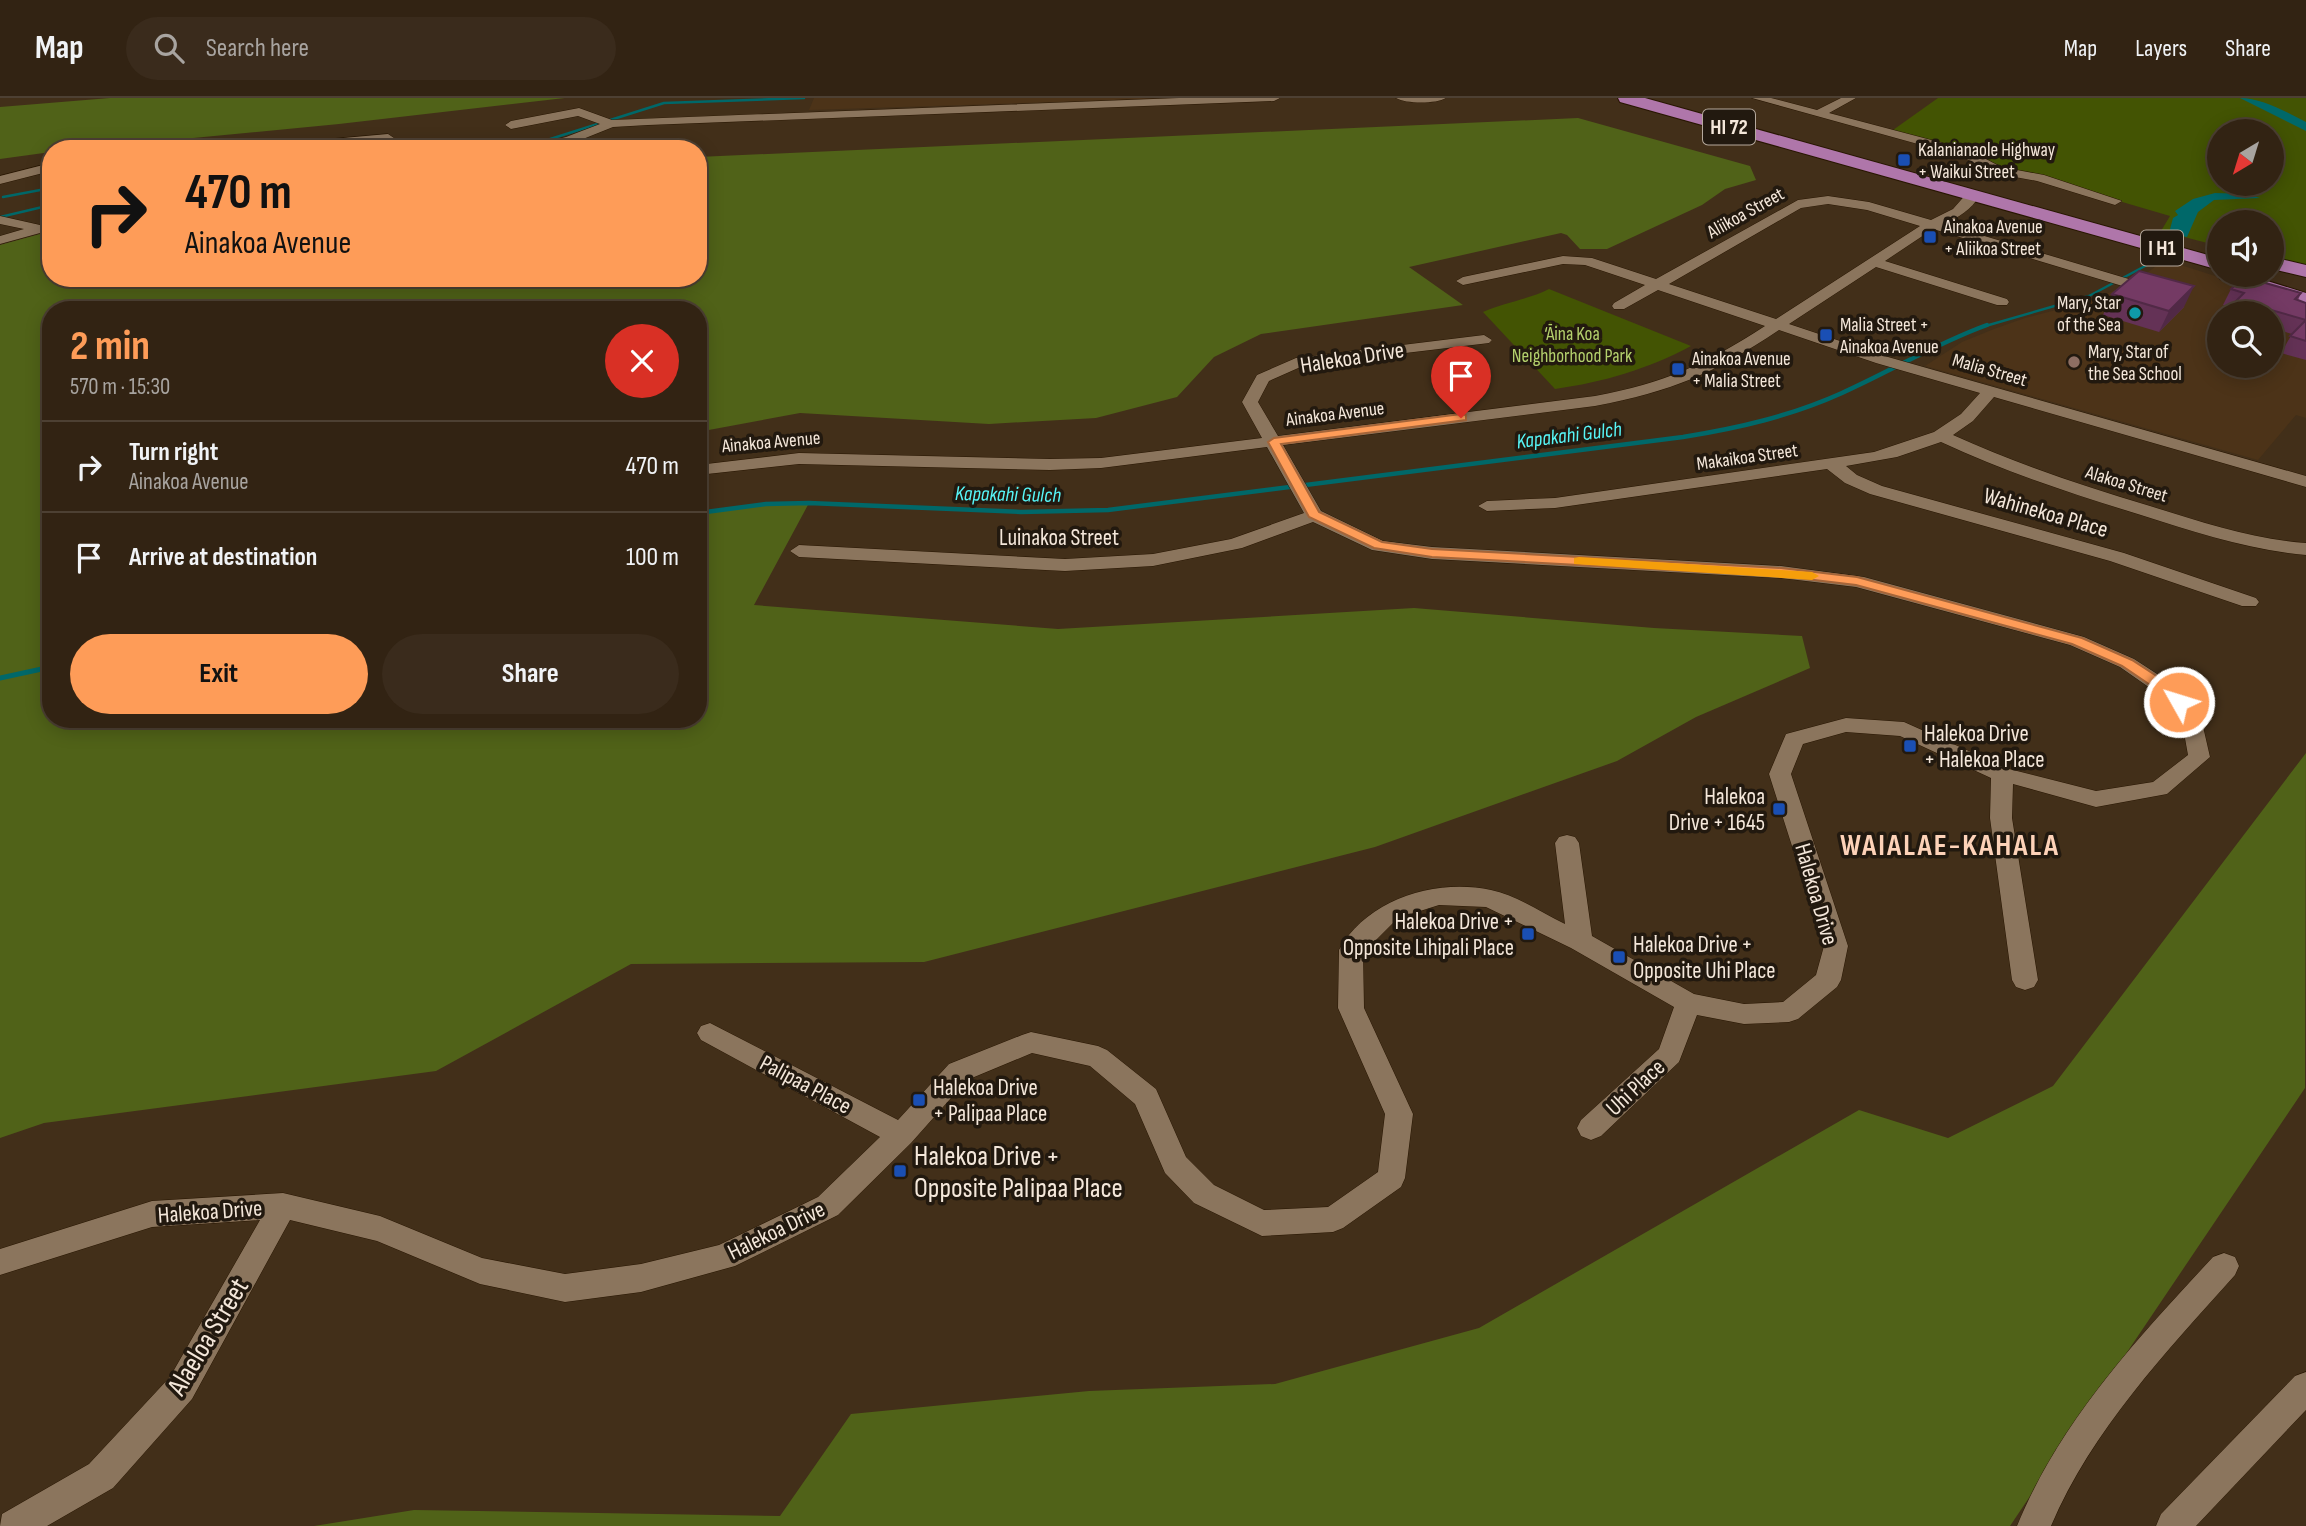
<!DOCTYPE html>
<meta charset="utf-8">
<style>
:root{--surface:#322313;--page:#3a2b1c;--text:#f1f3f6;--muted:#a8a4a0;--line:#4d4033;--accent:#fe9c58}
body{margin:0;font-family:"Sofia Sans Condensed",sans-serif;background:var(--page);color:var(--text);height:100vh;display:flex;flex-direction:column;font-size:26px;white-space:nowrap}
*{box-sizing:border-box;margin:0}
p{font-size:23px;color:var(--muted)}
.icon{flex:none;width:38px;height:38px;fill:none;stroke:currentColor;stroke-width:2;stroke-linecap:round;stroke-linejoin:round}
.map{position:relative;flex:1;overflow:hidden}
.side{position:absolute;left:42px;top:203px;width:665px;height:427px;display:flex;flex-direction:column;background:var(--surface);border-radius:28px;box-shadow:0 4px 18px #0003,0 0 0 2px var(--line)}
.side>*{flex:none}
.hud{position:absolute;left:42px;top:42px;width:665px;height:147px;border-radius:28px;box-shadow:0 4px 18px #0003,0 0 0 2px var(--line);background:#fe9c58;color:#111;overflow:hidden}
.needle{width:46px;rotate:218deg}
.fabs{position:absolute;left:2207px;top:21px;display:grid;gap:14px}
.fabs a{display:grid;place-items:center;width:77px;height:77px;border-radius:50%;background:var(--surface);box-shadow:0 4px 18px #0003,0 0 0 2px var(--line);font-size:35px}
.pin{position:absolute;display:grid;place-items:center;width:60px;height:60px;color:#fff;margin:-72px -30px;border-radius:50% 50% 50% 0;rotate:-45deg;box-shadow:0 0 7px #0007}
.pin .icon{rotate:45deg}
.me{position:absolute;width:77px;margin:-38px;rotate:309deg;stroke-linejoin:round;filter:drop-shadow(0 0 5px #0008)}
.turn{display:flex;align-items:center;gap:24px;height:147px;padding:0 28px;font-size:32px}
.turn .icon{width:91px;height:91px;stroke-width:2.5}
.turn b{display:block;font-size:49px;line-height:60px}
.round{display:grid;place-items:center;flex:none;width:74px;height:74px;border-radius:37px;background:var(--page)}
.head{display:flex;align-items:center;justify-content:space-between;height:119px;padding:0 28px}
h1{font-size:42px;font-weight:700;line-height:52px;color:var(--accent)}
.cta{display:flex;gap:14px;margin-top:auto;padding:14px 28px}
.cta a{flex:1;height:80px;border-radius:42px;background:var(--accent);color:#111;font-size:28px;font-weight:700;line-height:80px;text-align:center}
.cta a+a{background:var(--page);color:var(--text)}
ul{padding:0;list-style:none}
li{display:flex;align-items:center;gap:21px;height:91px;padding:0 28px;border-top:2px solid var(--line)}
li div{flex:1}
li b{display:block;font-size:26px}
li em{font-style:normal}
header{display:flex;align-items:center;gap:42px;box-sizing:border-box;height:98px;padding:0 35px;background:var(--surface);border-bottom:2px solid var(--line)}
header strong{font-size:33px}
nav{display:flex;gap:38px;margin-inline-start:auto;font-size:24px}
.search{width:490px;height:63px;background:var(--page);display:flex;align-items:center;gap:18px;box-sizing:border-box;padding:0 24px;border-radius:38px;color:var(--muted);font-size:26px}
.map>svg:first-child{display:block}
.built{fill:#4c3318;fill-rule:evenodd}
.green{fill:#435403;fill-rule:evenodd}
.forest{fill:#506218}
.water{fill:#006869}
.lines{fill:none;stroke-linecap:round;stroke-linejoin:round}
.stream-far2{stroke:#006869;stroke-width:2.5}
.stream-far1{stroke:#006869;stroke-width:4.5}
.stream{stroke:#006869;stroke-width:5}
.minor-casing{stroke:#281602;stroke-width:1}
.highway-casing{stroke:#281602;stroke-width:2}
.minor{fill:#8b755d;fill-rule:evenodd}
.highway{fill:#af76aa;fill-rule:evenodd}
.wall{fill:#643256}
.shaded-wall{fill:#512946}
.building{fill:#743a64;stroke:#512946;stroke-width:2}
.route{fill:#fe9c58;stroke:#a56539;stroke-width:2}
.slow{fill:#f59e0b}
.transit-dot{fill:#1a4fb4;stroke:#22190f;stroke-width:2.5}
.culture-dot{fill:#0f9aa8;stroke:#22190f;stroke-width:2.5}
.education-dot{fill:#8d6e63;stroke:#22190f;stroke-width:2.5}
.labels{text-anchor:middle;stroke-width:7;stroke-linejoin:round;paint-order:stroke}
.far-poi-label{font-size:19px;fill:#f4e7da;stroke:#22190f;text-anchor:start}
.far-street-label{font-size:19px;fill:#f4e7da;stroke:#22190f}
.far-park-label{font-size:19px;fill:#b4d16d;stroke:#22190f}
.shield{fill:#22190f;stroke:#b5a99d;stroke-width:2}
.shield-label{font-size:21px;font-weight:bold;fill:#f4e7da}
.far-water-label{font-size:21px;font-style:italic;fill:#57f6f8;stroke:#22190f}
.street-label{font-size:23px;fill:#f4e7da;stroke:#22190f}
.poi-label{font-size:23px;fill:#f4e7da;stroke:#22190f;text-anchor:start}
.near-poi-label{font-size:28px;fill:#f4e7da;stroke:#22190f;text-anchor:start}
.near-street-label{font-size:28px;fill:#f4e7da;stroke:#22190f}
.district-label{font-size:30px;font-weight:bold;letter-spacing:2px;fill:#fdd2b8;stroke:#22190f}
</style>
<header>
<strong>Map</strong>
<div class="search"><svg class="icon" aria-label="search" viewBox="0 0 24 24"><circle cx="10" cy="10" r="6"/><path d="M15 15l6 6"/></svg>Search here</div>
<nav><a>Map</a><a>Layers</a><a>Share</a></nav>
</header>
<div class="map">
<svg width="2306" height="1428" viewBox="0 0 2306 1428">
<rect width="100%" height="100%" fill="#422f19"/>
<g class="built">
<path d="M814,0H1175L809,12Z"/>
<path d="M2165,162L2306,207V320L2296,317L2258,362L1925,268L1962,244L1994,231L2025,220L2083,205L2131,186ZM2219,215H2272V268H2219Z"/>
</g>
<g class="green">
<path d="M1938,0H2306V170L2272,161V124H2219V148L2161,133L2170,118L2003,69L1973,55L1893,32ZM2219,33H2272V86H2219Z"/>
<path d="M1549,191L1691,248C1648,271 1604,284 1555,291L1483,214C1505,204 1527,202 1549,191Z"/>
</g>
<g class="forest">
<path d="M110,0H565L339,26L78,51H51V54L0,61V9Z"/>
<path d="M1578,20L1750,68L1756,82L1725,91L1702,107L1607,151H1580L1567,137L1561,135L1409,169L1463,207L1261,236L1214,259L1177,299L1096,320L989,326L800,315L698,334V212H51V621H698V415L766,406L809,405L754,507L1058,531L1414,510L1654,530L1802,538L1810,570L1696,619L1617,663L1375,749L924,864L631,866L436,973L44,1025L0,1040V147L51,133V180H698V59Z"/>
<path d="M2306,655L2305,990L2010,1428H314L414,1412L780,1418L851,1316L1089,1293L1275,1286L1479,1230L1859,1012L1948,1040L2053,988Z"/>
</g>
<g class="water">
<path d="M2240,0C2262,0 2286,14 2306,24V33Z"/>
<path d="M2215,95L2247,96L2260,100L2214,102L2198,114L2187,139L2169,135L2173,120L2178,117L2175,113L2193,101Z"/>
</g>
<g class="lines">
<g class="stream-far2">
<path d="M336,51L365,47L544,43L664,5L804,0"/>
<path d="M3,99L51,90"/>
<path d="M0,119L51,107"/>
<path d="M1982,229L2089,198L2160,160"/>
</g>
<path class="stream-far1" d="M698,415L766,406L809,405L1021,414L1108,412L1683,339C1739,330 1791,318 1842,295C1891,273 1937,245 1987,227"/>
<path class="stream" d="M0,580L51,569"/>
<defs>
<g id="minor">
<path d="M1179,0H1280L1274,3L648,27L613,29L573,45L544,51H518L566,39L600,26L578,18L511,31L505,27L511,23L579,10L612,22Z"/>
<path d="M1396,0H1446C1436,6 1406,6 1396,0Z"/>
<path d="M1752,0H1771L1817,12L1841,0H1856L1829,15L1969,52L2001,69L2044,77L2122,103L2115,107L2037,83L1993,75L1961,58Z"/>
<path d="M388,36L394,40L392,43L361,46L360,51H348V47L259,51L265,47Z"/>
<path d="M51,65V73L0,86V78Z"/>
<path d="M1973,93L1980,97C1971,112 1959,119 1944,126L2159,190L2161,193L2154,197L2149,196L1933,131L1885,163L2007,201L2009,204L2007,207H1997L1876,169L1789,226L1888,259L2306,378V389L1994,299L1973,323L1953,337C2017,366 2083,388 2150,408C2201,424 2252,441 2306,445V457C2249,452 2195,434 2141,417C2073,396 2005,374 1941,344L1897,359L1846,368L1857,377L1882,388L2124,455L2256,500L2259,504L2256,508H2242L2110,463L1870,396L1845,385L1827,371L1555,410L1487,413L1478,408L1487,403L1555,400L1874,354L1934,334L1961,316L1980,295L1876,265L1779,232C1713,276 1673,293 1595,308L1283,347L1321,413L1383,443L1432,449L1781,468L1864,479L2084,539L2134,561L2174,587L2199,611L2210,659L2167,696L2096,709L2013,686L2012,720L2038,882L2034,889L2025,892L2016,889L2012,882L1990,720L1991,680L1900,638L1846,634L1803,646L1791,676L1848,848L1841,882L1837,889L1798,921L1789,924L1744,926L1697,917L1679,964L1601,1038L1591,1042L1581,1038L1577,1030L1581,1022L1659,951L1674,909L1571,850L1486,809L1439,807L1398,820L1363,855L1364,910L1413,1016L1405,1080L1401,1089L1343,1130L1333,1134L1262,1138L1194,1105L1165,1075L1135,1006L1090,968L1032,955L967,982L911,1045L838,1117L735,1168L641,1194L565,1204L480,1186L377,1143L290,1122L192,1301L113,1390L47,1428H0L2,1416L89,1366L170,1279L260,1122L152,1129L0,1177V1151L152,1103L283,1095L380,1118L482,1160L565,1176L641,1166L719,1147L818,1099L880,1039L701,942L697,935L701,928L710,925L898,1022L949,966L1022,937L1031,934L1098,948L1107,952L1156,991L1186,1059L1214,1087L1264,1112L1328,1109L1378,1074L1385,1016L1338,910L1339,852C1367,801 1436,780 1491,792C1516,797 1542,815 1565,826L1555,745L1559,739L1567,737L1575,739L1579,745L1592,838L1694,896L1744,906L1783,904L1816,877L1824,848L1769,676L1786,636L1846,620L1904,624L2009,671L2096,693L2153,684L2188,657L2181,618L2160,597L2120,569L2070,547L1856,489L1781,480L1432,461L1372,452L1313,424L1242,450L1153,468L1065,473L799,459L790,453L799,447L1065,461L1153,456L1231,441L1304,415L1267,349L1101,370L1050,372L799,366L698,377V367L799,355L1050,361L1101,360L1262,340L1242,304L1257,277L1296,260L1484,237L1492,242L1489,245L1305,267L1269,283L1258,304L1278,338L1595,298C1665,285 1706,266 1765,228L1658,192L1624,211H1614L1612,208L1614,205L1645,187L1585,167L1563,166L1463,187L1456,183L1463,179L1563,158L1592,160L1656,181L1798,102L1828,98L1869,104L1931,122L1953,111L1968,94ZM1828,106L1867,112L1920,128L1776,221L1669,186L1801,110Z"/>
<path d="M0,118L40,127L51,124V132L0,146V138L24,131L0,126Z"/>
<path d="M2224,1155L2235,1159L2239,1168L2235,1177C2166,1254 2092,1332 2051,1428H2017C2060,1323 2137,1241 2213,1159Z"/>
<path d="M2306,1274V1312L2196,1428H2156L2161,1416L2295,1278Z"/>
</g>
<g id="highway">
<path d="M1618,0H1645L2219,160V172L1620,4Z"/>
<path d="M2272,159L2306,167V179L2272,171Z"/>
<path d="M2219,173V177H2248L2306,195V208L2220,181L2217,177Z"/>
</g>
</defs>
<use href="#minor" class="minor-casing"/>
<use href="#highway" class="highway-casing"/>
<use href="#minor" class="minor"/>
<use href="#highway" class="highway"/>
</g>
<g class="wall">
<path d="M2231,191L2301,195L2298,202L2306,205V262L2281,255L2292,236L2272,230V215H2226L2232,210L2223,207Z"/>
<path d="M2112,196L2184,209L2159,234L2103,217Z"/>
<path d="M2219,226V235L2215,234Z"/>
</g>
<path class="shaded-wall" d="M2194,188L2184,209L2159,234L2169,213Z"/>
<g class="building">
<path d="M2139,173L2194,188L2169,213L2112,196Z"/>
<path d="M2244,179L2301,195L2295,201L2306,205V222L2268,211L2264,215H2226L2239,204L2236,203L2244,195L2231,191Z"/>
<path d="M2306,222V243L2290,238Z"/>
</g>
<path class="route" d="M1461,316L1466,317V322L1281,346L1319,414L1382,444L1432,451L1781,470L1857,479L2082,540L2132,562L2172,588L2186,604L2184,607H2174L2162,595L2122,568L2072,546L1856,487L1781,478L1432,459L1374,450L1309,419L1268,344L1274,340Z"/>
<path class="slow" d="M1579,459L1812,474L1819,478L1812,482L1574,466V460Z"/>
<g class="transit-dot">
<rect x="1897" y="55" width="14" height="14" rx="3.5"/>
<rect x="1923" y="132" width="14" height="14" rx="3.5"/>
<rect x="1819" y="230" width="14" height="14" rx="3.5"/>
<rect x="1671" y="264" width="14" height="14" rx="3.5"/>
<rect x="1903" y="641" width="14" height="14" rx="3.5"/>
<rect x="1772" y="704" width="14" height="14" rx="3.5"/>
<rect x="1521" y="829" width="14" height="14" rx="3.5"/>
<rect x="1612" y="852" width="14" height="14" rx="3.5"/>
<rect x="912" y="995" width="14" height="14" rx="3.5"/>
<rect x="893" y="1066" width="14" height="14" rx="3.5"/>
</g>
<circle class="culture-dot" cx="2135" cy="215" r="7"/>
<circle class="education-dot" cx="2074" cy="264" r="7"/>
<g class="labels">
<g class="far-poi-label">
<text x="1918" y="58">Kalanianaole Highway<tspan x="1918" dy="22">+ Waikui Street</tspan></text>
<text x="1944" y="135">Ainakoa Avenue<tspan x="1944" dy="22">+ Aliikoa Street</tspan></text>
<text x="2121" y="211" text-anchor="end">Mary, Star<tspan x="2121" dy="22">of the Sea</tspan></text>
<text x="1840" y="233">Malia Street +<tspan x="1840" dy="22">Ainakoa Avenue</tspan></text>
<text x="2088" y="260">Mary, Star of<tspan x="2088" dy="22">the Sea School</tspan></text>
<text x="1692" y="267">Ainakoa Avenue<tspan x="1692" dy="22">+ Malia Street</tspan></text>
</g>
<g class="far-street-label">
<text transform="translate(1745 114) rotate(-29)" y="7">Aliikoa Street</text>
<text transform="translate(1990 271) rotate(16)" y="7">Malia Street</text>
<text transform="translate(1335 315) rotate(-7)" y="7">Ainakoa Avenue</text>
<text transform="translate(771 343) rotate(-5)" y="7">Ainakoa Avenue</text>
<text transform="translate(1747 358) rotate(-8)" y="7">Makaikoa Street</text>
<text transform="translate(2127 385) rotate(17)" y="7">Alakoa Street</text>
</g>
<g class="far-park-label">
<text x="1572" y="242">‘Āina Koa<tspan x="1572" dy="22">Neighborhood Park</tspan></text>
</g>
<g class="shield">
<rect x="1703" y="11.5" width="52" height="35" rx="5"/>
<rect x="2141" y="132.5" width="42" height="35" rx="5"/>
</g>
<g class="shield-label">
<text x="1729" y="36">HI 72</text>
<text x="2162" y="157">I H1</text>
</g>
<g class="far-water-label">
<text transform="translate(1569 337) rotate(-7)" y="7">Kapakahi Gulch</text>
<text transform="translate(1008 396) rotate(1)" y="7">Kapakahi Gulch</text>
</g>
<g class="street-label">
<text transform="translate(1352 259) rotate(-9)" y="8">Halekoa Drive</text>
<text transform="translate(2046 414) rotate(16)" y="8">Wahinekoa Place</text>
<text x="1059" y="447">Luinakoa Street</text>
<text transform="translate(1817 796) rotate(74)" y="8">Halekoa Drive</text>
<text transform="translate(806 986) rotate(28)" y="8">Palipaa Place</text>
<text transform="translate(1635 989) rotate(-43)" y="8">Uhi Place</text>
<text transform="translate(210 1113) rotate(-4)" y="8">Halekoa Drive</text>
<text transform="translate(776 1132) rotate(-26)" y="8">Halekoa Drive</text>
</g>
<g class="poi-label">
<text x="1924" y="643">Halekoa Drive<tspan x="1924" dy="26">+ Halekoa Place</tspan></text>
<text x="1765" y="706" text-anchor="end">Halekoa<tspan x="1765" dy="26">Drive + 1645</tspan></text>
<text x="1514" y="831" text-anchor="end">Halekoa Drive +<tspan x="1514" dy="26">Opposite Lihipali Place</tspan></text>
<text x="1633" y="854">Halekoa Drive +<tspan x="1633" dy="26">Opposite Uhi Place</tspan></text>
<text x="933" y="997">Halekoa Drive<tspan x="933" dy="26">+ Palipaa Place</tspan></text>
</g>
<g class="near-poi-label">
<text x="914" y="1067">Halekoa Drive +<tspan x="914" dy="32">Opposite Palipaa Place</tspan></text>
</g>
<g class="near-street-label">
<text transform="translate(207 1238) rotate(-59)" y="10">Alaeloa Street</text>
</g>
<g class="district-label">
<text x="1950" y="757">WAIALAE-KAHALA</text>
</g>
</g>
</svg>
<div class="fabs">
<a><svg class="needle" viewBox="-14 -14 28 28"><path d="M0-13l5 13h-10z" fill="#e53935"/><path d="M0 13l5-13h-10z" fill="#a8a4a0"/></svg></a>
<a><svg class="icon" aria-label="sound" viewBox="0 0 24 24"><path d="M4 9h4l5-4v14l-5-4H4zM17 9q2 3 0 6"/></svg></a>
<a><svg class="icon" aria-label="search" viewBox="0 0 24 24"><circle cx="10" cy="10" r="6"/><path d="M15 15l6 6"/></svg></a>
</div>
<div class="pin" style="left:1461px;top:320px;background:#d93025"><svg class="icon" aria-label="arrive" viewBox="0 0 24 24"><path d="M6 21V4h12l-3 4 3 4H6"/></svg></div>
<svg class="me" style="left:2179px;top:604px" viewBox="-20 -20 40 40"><circle r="17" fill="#fe9c58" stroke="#fff" stroke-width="3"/><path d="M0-11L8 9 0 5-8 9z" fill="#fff"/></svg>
<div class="hud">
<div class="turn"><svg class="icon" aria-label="right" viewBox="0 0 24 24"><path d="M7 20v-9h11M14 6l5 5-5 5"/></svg><div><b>470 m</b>Ainakoa Avenue</div></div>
</div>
<section class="side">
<div class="head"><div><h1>2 min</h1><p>570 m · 15:30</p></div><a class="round" style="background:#d93025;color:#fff"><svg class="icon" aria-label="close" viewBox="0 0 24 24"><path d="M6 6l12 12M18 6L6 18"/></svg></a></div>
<ul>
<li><svg class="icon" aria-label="right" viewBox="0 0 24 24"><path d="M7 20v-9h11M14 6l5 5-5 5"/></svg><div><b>Turn right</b><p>Ainakoa Avenue</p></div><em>470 m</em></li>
<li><svg class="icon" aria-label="arrive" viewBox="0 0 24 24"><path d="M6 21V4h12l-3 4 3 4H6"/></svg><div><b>Arrive at destination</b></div><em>100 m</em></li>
</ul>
<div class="cta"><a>Exit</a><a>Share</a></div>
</section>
</div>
